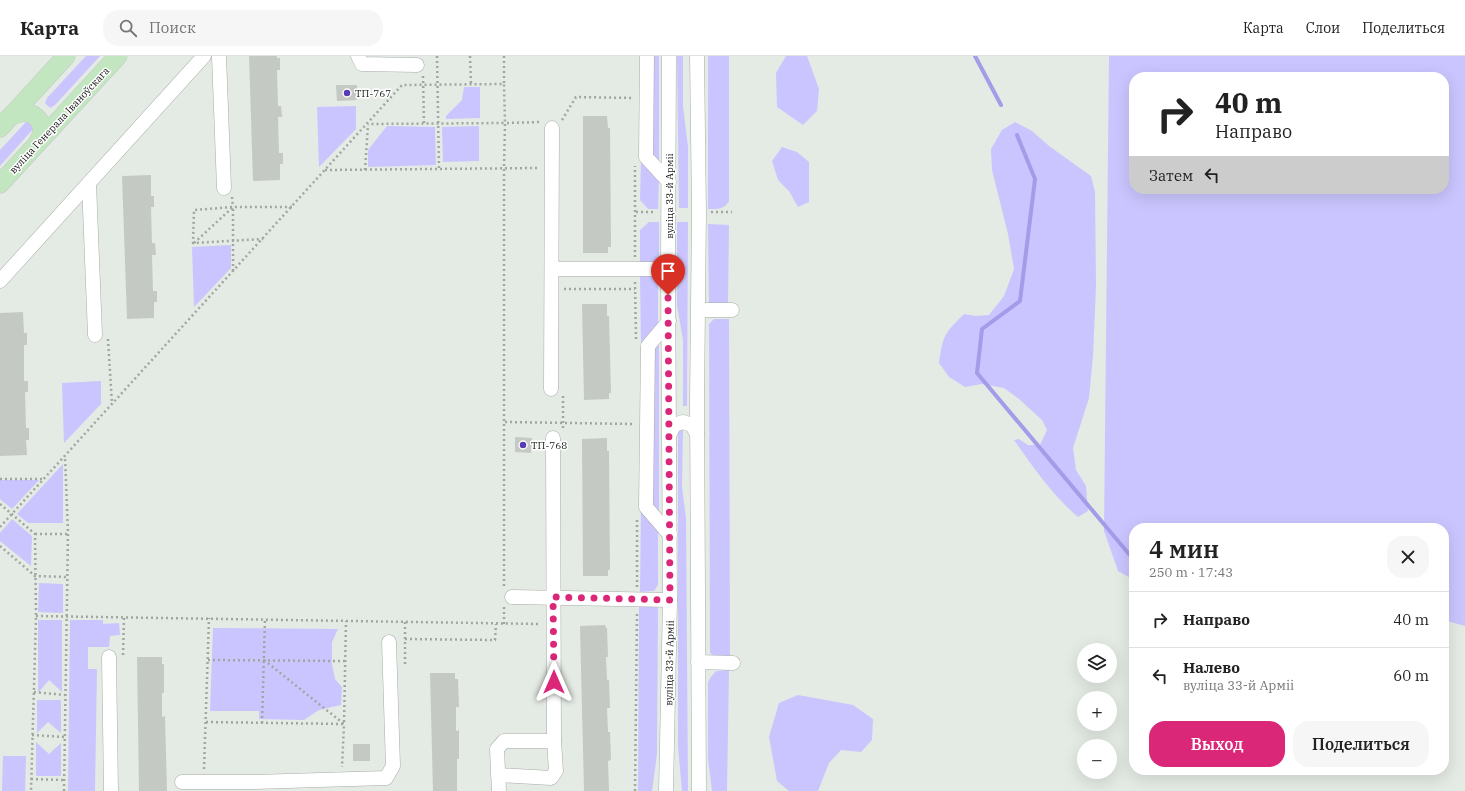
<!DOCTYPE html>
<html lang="ru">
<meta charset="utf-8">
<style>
:root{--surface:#fff;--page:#f6f6f6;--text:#222;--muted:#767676;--line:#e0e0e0;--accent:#db2777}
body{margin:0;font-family:"IBM Plex Serif",serif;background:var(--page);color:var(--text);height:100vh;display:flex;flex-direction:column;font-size:15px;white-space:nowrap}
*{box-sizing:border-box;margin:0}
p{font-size:13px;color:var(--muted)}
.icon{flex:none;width:22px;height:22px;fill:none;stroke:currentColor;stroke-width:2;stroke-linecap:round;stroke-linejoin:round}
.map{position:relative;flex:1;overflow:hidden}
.sheet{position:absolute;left:1129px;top:467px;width:320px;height:252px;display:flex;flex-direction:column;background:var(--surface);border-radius:16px;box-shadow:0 4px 16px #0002}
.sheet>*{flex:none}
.hud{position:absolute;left:1129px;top:16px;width:320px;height:122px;border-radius:16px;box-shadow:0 4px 16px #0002;background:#fff;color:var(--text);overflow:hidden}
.buttons{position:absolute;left:1077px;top:587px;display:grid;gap:8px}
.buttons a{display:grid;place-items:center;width:40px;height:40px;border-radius:50%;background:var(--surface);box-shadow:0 4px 16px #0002;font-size:20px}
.pin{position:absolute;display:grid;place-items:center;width:34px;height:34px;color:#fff;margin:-41px -17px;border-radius:50% 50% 50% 0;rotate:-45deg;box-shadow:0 0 4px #0007}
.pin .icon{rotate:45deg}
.me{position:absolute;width:44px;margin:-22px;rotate:0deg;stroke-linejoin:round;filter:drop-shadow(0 0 3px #0008)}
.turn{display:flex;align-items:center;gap:14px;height:84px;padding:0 20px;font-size:18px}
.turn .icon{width:52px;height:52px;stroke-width:2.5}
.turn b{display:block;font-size:28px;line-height:34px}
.then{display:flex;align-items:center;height:38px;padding:0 20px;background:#0003;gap:8px;font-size:15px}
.round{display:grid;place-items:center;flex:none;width:42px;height:42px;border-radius:16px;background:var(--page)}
.head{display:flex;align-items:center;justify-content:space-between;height:68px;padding:0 20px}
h1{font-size:24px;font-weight:600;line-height:30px}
.primary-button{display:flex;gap:8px;margin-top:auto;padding:8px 20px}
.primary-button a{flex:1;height:46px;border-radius:16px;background:var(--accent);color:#fff;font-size:16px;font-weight:600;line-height:46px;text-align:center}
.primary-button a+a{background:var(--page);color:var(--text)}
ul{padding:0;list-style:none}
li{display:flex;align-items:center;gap:12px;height:56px;padding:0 20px;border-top:1px solid var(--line)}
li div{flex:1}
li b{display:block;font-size:15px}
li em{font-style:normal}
header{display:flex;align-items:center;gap:24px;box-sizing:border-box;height:56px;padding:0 20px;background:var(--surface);border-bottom:1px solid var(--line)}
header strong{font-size:19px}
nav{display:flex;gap:22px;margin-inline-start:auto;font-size:14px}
.search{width:280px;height:36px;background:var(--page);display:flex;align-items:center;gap:10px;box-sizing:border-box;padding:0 14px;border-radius:16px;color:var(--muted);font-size:15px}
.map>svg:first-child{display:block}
.green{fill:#cac5fe;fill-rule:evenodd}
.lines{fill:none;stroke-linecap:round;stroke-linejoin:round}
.stream{stroke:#a49be9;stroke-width:4}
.building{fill:#c4c9c3}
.minor-casing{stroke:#a7ada6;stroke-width:15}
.major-casing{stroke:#c6c7c6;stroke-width:19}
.path{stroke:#a1a6a1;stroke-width:2.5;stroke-dasharray:2 3;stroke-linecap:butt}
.minor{stroke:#fff;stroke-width:14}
.major{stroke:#c2e7c0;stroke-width:18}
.route{stroke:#db2777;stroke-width:7;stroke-dasharray:0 12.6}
.poi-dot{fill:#593bb3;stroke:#fff;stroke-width:1.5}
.labels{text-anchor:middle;stroke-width:3;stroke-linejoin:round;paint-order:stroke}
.poi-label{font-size:10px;fill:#121412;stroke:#fff;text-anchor:start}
.street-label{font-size:10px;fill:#121412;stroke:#fff}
</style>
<header>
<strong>Карта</strong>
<div class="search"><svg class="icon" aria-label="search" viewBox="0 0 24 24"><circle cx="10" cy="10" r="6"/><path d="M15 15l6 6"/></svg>Поиск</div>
<nav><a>Карта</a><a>Слои</a><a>Поделиться</a></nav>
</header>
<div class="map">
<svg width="1465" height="735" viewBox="0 0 1465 735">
<rect width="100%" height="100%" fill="#e4eae4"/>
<g class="green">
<path d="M86,0H100L55,49L50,52L45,47L47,42Z"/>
<path d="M654,0H659V109L653,101Z"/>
<path d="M677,0H683V50L688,91V152H679Z"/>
<path d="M708,0H729V145C724,154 717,153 708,153Z"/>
<path d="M786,0H807L819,33L817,55L803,69L777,51L776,17Z"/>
<path d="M1109,0H1465V570L1444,564V472H1134V524L1118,515L1104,475ZM1134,21H1444V133H1134Z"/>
<path d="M464,31H480V62L446,63V60L462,44Z"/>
<path d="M356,50V73L319,111L317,51Z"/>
<path d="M26,66H31L33,73L0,110V94Z"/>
<path d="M1015,66L1032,75L1049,90L1091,120L1095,136L1096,230L1093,300L1089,342L1073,392L1076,414L1086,430L1088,455L1078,461C1052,439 1033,411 1014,384L1019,383L1028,389H1040L1047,374L1042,364L1019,343L1004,332L982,328L965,331L949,321L939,307C943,279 944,278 964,258L976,260L989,259L1004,240L1014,213L1008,178L992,114L991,93L1002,74Z"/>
<path d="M387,70L435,71L436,109L368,111V94Z"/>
<path d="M479,70V105L443,106L442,71Z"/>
<path d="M782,91L797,96L809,106V146L798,151L789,135L778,124L772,105Z"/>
<path d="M641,103L659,122L658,153H648L640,144Z"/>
<path d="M649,166H659V199L653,207H640V174Z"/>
<path d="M677,166H688L687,350H683V284L677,249Z"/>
<path d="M708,168L729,169L728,247H709Z"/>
<path d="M231,189V212L194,251L192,191Z"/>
<path d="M640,220H652L658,227V273L641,289Z"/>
<path d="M714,263H729L730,600L716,601L710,597L709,268Z"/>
<path d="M659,283V460L653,452L654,290Z"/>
<path d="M101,325V348L64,387L62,327Z"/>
<path d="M678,372H683L682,431L686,462L688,735H682L678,690Z"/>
<path d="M63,408V467H28L17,458Z"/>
<path d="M0,424H39L12,453L0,443Z"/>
<path d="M641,451L658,472V529L654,535L640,536Z"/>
<path d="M12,463L32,480L31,510L0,485V477Z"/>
<path d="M39,527L63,528V557L38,556Z"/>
<path d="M639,548H650L658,552L657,698L652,735H638Z"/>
<path d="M38,564H62V636L49,624L38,637Z"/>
<path d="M70,564H103V568L119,567L120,579L110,580L109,591H88V613H97L95,735H68Z"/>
<path d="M213,572L338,573L332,586V608L335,623L342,631L341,649L319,654L304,664L259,663V655H210Z"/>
<path d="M729,614L727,735H712L708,703V627L710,622L716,615Z"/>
<path d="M798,639L853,649L873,663L872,684L861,696L841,694L829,707L818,735H789L777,725L769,681L779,647Z"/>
<path d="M37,644H61V677L48,666L37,677Z"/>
<path d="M36,686L49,698L61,687V720H36Z"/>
<path d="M3,700H26L25,735H2Z"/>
</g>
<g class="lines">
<g class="stream">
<path d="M975,0L1001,49"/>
<path d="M1017,79L1035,123L1020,245L982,273L977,317L1134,504"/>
</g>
</g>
<g class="building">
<path d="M249,0H277V2H280V14H277L278,50H281L282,61H278L279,97H283V108H280V124L253,125Z"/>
<path d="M336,29H357V44L337,45Z"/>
<path d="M583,60H607L608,72H610L611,191H608V197H583Z"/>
<path d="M151,119V140H154V151H151L152,187H155L156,199H152L153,235H157V246H154V262L127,263L122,120Z"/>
<path d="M582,248H607V260H609L611,337H609V343L584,344Z"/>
<path d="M23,256L24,277H27V289H24V325H28V336H25L26,372H29V384H26L27,399L0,400V257Z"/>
<path d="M515,381L532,382L531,397L515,396Z"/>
<path d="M607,382V395H609L610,514H608V520H583L582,383Z"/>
<path d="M605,569L606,572H607L608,601H606L607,624H609L610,652H607L608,676H610L611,704L608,705L609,735H584L580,570Z"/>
<path d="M137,601H162V608H164V637H162V661L165,660L167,735H139Z"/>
<path d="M430,617H455V623H458L459,651H456V675L459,674V703H457V735H433Z"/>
<rect x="353" y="688" width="17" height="17"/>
</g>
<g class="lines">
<defs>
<g id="minor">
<path d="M219,0L224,132"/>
<path d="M358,0L362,8L417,9"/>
<path d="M647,0L646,101L669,126"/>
<path d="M697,0L699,156L697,345L699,735"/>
<path d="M89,127L95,279"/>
<path d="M552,213H668"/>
<path d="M0,225L204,0"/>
<path d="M699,254H732"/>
<path d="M669,265L648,290L646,451L670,479"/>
<path d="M551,333L552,72"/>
<path d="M670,378L674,369L683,366L692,369L697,378"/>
<path d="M512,541L670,544"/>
<path d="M109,601L111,735"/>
<path d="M698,606L733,607"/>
<path d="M498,719L551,722L556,715L554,685L553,382"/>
<path d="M182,726H252L386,722L393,710L389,586"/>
<path d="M499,735L497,693L504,685H554"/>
<path d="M666,735L670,544L668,213L669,0"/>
</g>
<g id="major">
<path d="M10,61C30,48 50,66 38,86"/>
<path d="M0,72L66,0"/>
<path d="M0,128L118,0"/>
</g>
</defs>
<use href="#minor" class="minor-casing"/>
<use href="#major" class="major-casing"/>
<g class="path">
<path d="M437,0L439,113"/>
<path d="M470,0L471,28"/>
<path d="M504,0V27"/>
<path d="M423,20L424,68"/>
<path d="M562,64L576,41L634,42"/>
<path d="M325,114L538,112"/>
<path d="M365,114L368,69"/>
<path d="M232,141L233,151"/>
<path d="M636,156H655"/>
<path d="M711,156H732"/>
<path d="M194,187L233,151H292"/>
<path d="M635,201V110"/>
<path d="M233,215V151L194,154L193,187L263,183"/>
<path d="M635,226L636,283"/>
<path d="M564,233H635"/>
<path d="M108,283L112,348"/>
<path d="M563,340V373"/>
<path d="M505,366L634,368"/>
<path d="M0,423H43"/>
<path d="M0,448L35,478L36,560L31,735"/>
<path d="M0,471L402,29L504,28L505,67L368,68"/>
<path d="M35,478H68"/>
<path d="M0,490L35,520L66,521"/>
<path d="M504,530V111L505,67L541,66"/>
<path d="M637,531V462"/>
<path d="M36,560L540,568"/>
<path d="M504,568V551"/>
<path d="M405,583L495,584L496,568"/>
<path d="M123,599L124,561"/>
<path d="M208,604L345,605"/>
<path d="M264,604L344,668L342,711"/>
<path d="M405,608V566"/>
<path d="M34,636L65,639"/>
<path d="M206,666L344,668L346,565"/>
<path d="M262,667L265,563"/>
<path d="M32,679L64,681"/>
<path d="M204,713L209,562"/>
<path d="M31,723L64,724"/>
<path d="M64,735L68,478L65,400"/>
<path d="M635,735L637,556"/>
</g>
<use href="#minor" class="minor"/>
<use href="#major" class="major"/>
</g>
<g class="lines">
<path class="route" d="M554,626L553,541L670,544L668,239"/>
</g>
<g class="poi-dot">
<circle cx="347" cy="37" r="4"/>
<circle cx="523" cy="389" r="4"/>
</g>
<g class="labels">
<g class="poi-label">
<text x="355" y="41">ТП-767</text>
<text x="531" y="393">ТП-768</text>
</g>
<g class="street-label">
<text transform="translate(59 64) rotate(-47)" y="4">вуліца Генерала Іваноўскага</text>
<text transform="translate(669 140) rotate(-90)" y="4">вуліца 33-й Арміі</text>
<text transform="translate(669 607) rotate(-89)" y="4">вуліца 33-й Арміі</text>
</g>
</g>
</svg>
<div class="buttons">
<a><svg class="icon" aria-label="layers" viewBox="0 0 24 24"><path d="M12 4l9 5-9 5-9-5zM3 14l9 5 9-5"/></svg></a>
<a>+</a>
<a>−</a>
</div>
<div class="pin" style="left:668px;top:239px;background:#d93025"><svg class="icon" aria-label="arrive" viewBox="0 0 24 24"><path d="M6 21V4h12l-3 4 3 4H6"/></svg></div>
<svg class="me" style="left:554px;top:626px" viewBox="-20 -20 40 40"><path d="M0-17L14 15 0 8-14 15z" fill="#db2777" stroke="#fff" stroke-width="4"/></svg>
<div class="hud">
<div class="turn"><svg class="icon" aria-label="right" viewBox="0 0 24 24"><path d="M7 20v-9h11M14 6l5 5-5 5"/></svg><div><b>40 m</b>Направо</div></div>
<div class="then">Затем<svg class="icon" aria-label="left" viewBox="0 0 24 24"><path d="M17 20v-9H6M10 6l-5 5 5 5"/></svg></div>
</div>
<section class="sheet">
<div class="head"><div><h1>4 мин</h1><p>250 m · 17:43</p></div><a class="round"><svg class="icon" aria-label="close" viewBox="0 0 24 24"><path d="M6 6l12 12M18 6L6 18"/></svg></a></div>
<ul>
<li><svg class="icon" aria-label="right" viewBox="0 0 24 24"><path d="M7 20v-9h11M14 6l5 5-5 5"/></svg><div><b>Направо</b></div><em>40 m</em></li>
<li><svg class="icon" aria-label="left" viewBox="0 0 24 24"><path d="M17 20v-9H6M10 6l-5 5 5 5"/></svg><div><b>Налево</b><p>вуліца 33-й Арміі</p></div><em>60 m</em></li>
</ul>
<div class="primary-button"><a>Выход</a><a>Поделиться</a></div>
</section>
</div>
